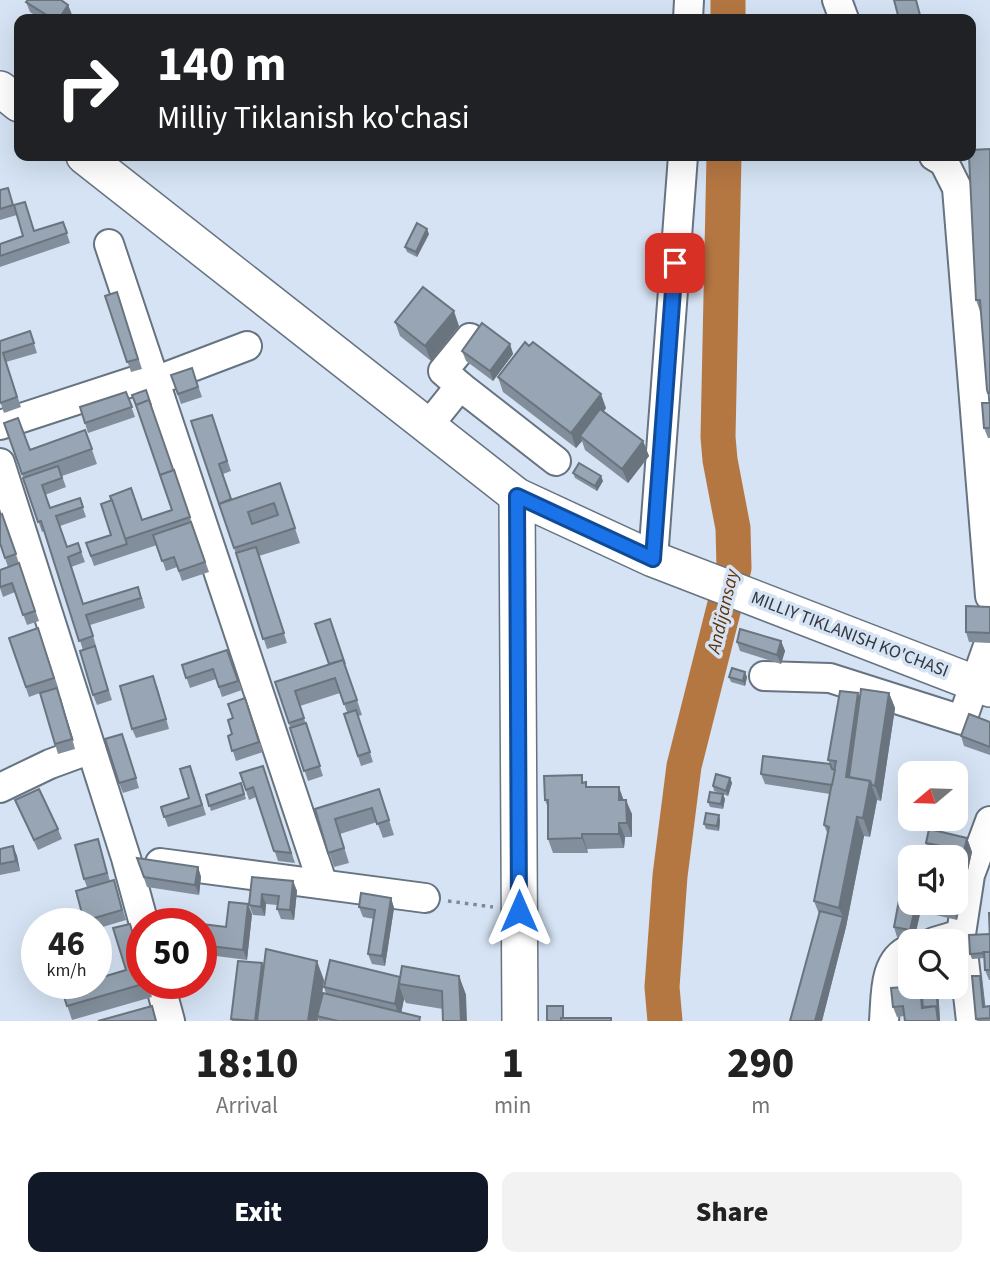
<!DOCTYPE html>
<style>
:root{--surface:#fff;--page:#f2f2f2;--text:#222;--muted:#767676;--accent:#111827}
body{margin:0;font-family:"Source Sans 3",sans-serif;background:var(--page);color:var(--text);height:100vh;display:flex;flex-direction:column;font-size:26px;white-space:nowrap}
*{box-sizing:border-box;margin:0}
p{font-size:23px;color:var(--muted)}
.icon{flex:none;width:38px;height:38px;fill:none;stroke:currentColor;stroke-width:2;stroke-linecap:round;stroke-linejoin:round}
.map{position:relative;height:1021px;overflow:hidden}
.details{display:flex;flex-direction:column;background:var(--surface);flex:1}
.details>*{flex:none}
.top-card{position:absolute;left:14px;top:14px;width:962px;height:147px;border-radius:14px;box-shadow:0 7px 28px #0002;background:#202124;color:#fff;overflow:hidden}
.needle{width:46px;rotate:251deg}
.tools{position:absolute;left:898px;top:761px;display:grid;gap:14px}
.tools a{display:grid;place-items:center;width:70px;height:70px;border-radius:14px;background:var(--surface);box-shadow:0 7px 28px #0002;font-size:35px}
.speed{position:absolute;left:21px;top:908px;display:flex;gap:14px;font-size:35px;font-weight:700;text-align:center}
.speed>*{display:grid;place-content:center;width:91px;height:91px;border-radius:50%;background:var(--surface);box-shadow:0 7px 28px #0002;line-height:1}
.speed small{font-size:18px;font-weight:400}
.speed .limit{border:10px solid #d22;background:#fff;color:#111}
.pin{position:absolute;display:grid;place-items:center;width:60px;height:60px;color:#fff;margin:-30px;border-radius:14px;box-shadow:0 4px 10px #0006}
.me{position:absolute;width:77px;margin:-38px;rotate:0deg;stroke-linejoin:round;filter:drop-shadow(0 0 5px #0008)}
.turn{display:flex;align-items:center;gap:24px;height:147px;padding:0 28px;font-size:32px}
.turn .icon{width:91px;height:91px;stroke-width:2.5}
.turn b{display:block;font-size:49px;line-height:60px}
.eta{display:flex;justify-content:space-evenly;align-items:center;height:119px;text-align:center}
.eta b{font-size:42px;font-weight:800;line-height:49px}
.button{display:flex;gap:14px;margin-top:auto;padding:14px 28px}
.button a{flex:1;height:80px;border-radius:14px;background:var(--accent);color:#fff;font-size:28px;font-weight:800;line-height:80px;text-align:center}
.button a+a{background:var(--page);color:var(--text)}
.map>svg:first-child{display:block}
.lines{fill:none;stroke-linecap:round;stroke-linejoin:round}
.river{stroke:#b57742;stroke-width:35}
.minor-casing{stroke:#667381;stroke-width:32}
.major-casing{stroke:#667381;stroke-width:38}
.path{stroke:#7f8893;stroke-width:3.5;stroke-dasharray:3.5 5;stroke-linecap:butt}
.minor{stroke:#fff;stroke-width:28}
.major{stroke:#fff;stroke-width:35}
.wall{fill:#828e9b}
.shaded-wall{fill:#6a747e}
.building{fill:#97a5b4;stroke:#6a747e;stroke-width:2;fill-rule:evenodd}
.route-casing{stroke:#114b97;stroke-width:18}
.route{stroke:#1a73e8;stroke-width:12}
.labels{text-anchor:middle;stroke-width:7;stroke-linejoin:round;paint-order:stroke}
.street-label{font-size:18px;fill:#31373d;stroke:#d5e3f4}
.water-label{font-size:19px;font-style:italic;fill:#5e3308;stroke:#d5e3f4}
</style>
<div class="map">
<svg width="990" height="1021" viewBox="0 0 990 1021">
<rect width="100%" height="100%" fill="#d5e3f4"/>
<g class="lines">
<g class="river">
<path d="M728,19V0"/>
<path d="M665,1021L662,987L670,876L684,766L734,568L733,528L720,460L718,437L724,156"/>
</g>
<defs>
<g id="minor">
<path d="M837,0L844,19"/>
<path d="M688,19L689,0"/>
<path d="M934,156L944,162L957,188L990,596"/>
<path d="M109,244L322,882"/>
<path d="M155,381L247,346"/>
<path d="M460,386L443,371L470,338"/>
<path d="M0,425L153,375"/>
<path d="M428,426L460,386L556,461"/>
<path d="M0,463L126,858L144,924"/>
<path d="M653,559L683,156"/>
<path d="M764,676L830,678L962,720L989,643"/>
<path d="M0,788L50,764L91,749"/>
<path d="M160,863L425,898"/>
<path d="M934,942L961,934"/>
<path d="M160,984L170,1021"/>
<path d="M884,1021C886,996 883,960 910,949"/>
<path d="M971,1021L961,934L970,875L990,821"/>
</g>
<g id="major">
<path d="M0,89L19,104"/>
<path d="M84,156L517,496L653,559L990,689"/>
<path d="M517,496L520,1021"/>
</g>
</defs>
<use href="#minor" class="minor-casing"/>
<use href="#major" class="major-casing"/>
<path class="path" d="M448,901L493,907"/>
<use href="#minor" class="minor"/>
<use href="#major" class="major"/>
</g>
<g class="wall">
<path d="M26,2L68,5L72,15L69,19H41L30,12Z"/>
<path d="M990,149V399L987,390L981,314L976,300Z"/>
<path d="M0,190L35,231L63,222L70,243L0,267V244L23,236L17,215L0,220Z"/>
<path d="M429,234L417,257L407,252L405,247Z"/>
<path d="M105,296L120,302L142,369L131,372Z"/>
<path d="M395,322L459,326L431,361L400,336Z"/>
<path d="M30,331L37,353L6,362L21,407L4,413L0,401V341Z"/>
<path d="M510,344L513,354L493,381L466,361L462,351Z"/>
<path d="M192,368L202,397L181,404L171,375Z"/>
<path d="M498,377L606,408L604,411L643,441L649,456L628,483L585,450L582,441L576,448L503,392Z"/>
<path d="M146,390L209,572L182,581L177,567L166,571L157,545L94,566L86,543L111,535L142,520L172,510Z"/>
<path d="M126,392L135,417L88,433L80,407Z"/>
<path d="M990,403V438H988L984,428Z"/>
<path d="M212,415L231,471L223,474L231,499L280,483L300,543L259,556L287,643L267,649L234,548Z"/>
<path d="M4,423L30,449L85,430L97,464L62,476L66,487L45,495L50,508L80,498L83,508L86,517L60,526L67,547L78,543L85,562L71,567L83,604L142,597L145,608L90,625L96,646L95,647L112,700L97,705L93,695L83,650L44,531L42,532Z"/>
<path d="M573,473L603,481L597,491L575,478Z"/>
<path d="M2,514L39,621L27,625L15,592L3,597L0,588V570L8,567L0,543Z"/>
<path d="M990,607V643L969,642L966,632Z"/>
<path d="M330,619L362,715L358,716L373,762L361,766L344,714L347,712L340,693L300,706L323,776L308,781L275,682L329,664Z"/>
<path d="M38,628L58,687L42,693L61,698L75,749L58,754L40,693L29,697L9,638Z"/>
<path d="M781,641L785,651L781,664L740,651L737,642Z"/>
<path d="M227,650L242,690L222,697L216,679L190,688L182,665Z"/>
<path d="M729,677H747L745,686L731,682Z"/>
<path d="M157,686L169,729L136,738L132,729Z"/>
<path d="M889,693L895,708L881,801L877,800L870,837L864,836L846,927L822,1021H790L819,914L814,901L828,835L824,825L830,794L765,784L761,774L830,764L828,760L860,698Z"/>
<path d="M245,698L263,752L236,761L228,736L232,734L233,718Z"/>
<path d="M990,722V755L964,746L961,736Z"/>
<path d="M126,744L139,788L123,793L119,783Z"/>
<path d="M263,766L295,863L278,861L256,797L249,800L240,773Z"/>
<path d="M194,776L206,815L168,827L161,807L189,798Z"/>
<path d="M730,778L732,783L728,796L714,791L713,786Z"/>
<path d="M585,782L587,787L623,800L632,814V837H625L624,848L587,849L588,853H553L548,839V808L545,800Z"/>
<path d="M241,783L246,799L211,811L206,795Z"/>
<path d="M379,789L394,835L383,838L377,822L340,834L349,863L334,867L315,809Z"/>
<path d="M725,799L723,809L710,807L708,802Z"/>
<path d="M15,800L58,829L62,839L38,850Z"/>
<path d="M720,820L719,831L706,829L704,824Z"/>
<path d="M967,838L972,852L957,920L919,911L920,914L914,940L897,937L894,927L910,903H956V858H917L929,851L926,843Z"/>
<path d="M98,839L110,881L114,880L126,920L96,929V924H85L76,891L87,887L84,879Z"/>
<path d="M13,846L17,856L20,871L0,875V849Z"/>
<path d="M137,858L198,867L201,877L199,895L147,887Z"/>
<path d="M252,877L293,881L297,891L294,920L281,919L277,909V905L266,904L265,916L253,915L249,905Z"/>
<path d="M391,898L394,908L385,966L372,964L368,954L374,919L363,917L359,907Z"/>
<path d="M990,913V980H989L985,970V958L972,959L970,954L990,934Z"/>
<path d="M252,914L247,960L201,954V924L226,927Z"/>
<path d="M130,924L135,938L142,984H148L152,997L72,1020L60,984H78L126,970Z"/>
<path d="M956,945L961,984H956Z"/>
<path d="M263,968L324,980L321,1000L326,994L324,987L400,977L459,976L466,995L443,1009L406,1003L404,999L401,1013L422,1021H319L318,1019V1021H232L231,1019Z"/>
<path d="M982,981L985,1007L990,1006V1021H977L976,1019Z"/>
<path d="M910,987L938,989L940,1021H905L904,1016L897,1017L893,1007Z"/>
</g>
<g class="shaded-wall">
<path d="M68,5L72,15L69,19H59Z"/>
<path d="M427,229L429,234L417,257L416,252Z"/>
<path d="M454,311L459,326L431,361L425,346Z"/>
<path d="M510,344L513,354L493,381L490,371Z"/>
<path d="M601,394L606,408L583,439L580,436L582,441L576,448L571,433Z"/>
<path d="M643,441L649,456L628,483L622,469Z"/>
<path d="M601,476L603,481L597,491L595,486Z"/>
<path d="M781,641L785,651L781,664L777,655Z"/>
<path d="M745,672L747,677L745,686L743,681Z"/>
<path d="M858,693L865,713L848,781L846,777Z"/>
<path d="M889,693L895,708L881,801L875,786Z"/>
<path d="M730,778L732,783L728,796L726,791Z"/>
<path d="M870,781L877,800L870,837L863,818Z"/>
<path d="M619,787L624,801L619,800Z"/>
<path d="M723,794L725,799L723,809L721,804Z"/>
<path d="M626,800L632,814V837L627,823Z"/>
<path d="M719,815L720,820L719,831L717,826Z"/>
<path d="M857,817L864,836L846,927L822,1021H815L843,917L839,908Z"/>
<path d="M619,823L625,837L624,848L619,834Z"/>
<path d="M582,834L587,849L588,853L582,838Z"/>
<path d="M967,838L972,852L957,920L951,905L952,903H956V886Z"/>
<path d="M13,846L17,856L20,871L16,861Z"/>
<path d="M198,867L201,877L199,895L195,885Z"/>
<path d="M293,881L297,891L294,920L290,910Z"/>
<path d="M262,894L266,904L265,916L261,907Z"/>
<path d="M391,898L394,908L385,966L382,956Z"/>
<path d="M248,904L252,914L247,960L243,950Z"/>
<path d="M916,904L920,914L914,940L910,930Z"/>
<path d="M956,945L957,948L961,984L959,979Z"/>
<path d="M317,961L324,980L319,1016H317L318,1021H308Z"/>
<path d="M262,963L265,973L260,1021H255Z"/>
<path d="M459,976L466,995L467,1021H461Z"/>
<path d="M980,976L982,981L985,1012L983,1007Z"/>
<path d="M399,985L404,999L400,1019L395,1004Z"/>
<path d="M936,987L938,989L940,1021H938Z"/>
</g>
<g class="building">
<path d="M28,0H61L68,5L59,19H53L26,2Z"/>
<path d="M894,0H916L921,19H899Z"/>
<path d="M990,149V393H988L987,390L980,300H976L969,156H971V150Z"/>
<path d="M8,188L13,205L0,209V190Z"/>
<path d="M25,202L34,231L63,222L67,233L0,256V244L23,236L14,205Z"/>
<path d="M417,223L427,229L416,252L405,247Z"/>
<path d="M423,287L454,311L425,346L395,322Z"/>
<path d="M117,292L138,359L127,362L105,296Z"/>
<path d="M482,323L510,344L490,371L462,351Z"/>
<path d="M30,331L34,343L3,353L17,397L0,403V341Z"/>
<path d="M525,342L529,346L533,342L601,394L571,433L498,377Z"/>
<path d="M192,368L198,387L178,394L171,375Z"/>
<path d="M146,390L151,405L149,400L136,405L132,395Z"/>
<path d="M126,392L132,407L85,423L80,407Z"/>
<path d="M149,400L175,475L174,470L160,475L136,405Z"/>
<path d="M982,403H990V428H984Z"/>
<path d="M600,409L643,441L622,469L580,436Z"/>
<path d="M212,415L227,461L219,464L231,499L219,504L191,421Z"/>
<path d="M18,418L30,450L85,430L92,449L22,474L4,423Z"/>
<path d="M579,463L601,476L595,486L573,473Z"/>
<path d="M58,466L62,478L42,485L50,508L80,498L83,507L56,516L67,547L78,543L81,552L68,557L83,604L138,587L141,598L86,615L93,636L79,641L41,521L38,522L23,478Z"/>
<path d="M174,470L190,517L125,539L110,496L131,488L142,520L172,510L160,475Z"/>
<path d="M280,483L295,528L234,548L219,504ZM274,503L278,515L252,524L248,512Z"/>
<path d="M112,500L127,544L91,556L86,543L111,535L101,504Z"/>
<path d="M2,514L16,554L5,558L0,543V515Z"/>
<path d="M191,522L205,562L179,571L174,557L162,561L153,535Z"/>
<path d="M256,547L284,633L263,639L236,553Z"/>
<path d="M19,563L35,611L23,615L12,583L0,587V570Z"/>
<path d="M966,606L990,607V633L966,632Z"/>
<path d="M330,619L345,664L343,660L329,664L315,624Z"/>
<path d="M38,628L54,678L26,687L9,638Z"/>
<path d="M740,629L781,641L777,655L737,642Z"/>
<path d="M95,646L108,690L93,695L80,651Z"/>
<path d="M227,650L238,681L219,687L213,669L186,678L182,665Z"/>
<path d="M343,660L357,700L344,704L335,678L295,691L304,718L289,723L275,682Z"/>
<path d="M732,668L745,672L743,681L729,677Z"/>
<path d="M153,676L166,719L132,729L120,686Z"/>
<path d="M57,688L72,739L55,744L40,693Z"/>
<path d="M861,689L889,693L875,786L872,785L870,781L849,777Z"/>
<path d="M840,691L858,693L846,777L870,781L863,818L857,817L839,908L814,901L829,827L824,825L836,761L828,760Z"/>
<path d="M245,698L259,742L232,751L228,736L232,734L228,720L233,718L228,704Z"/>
<path d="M356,710L370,752L358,756L344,714Z"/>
<path d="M969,714L990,722V747L961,736Z"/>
<path d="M306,723L320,766L304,771L290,728Z"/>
<path d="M122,734L136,778L119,783L105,739Z"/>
<path d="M763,756L830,764L832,769L835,770L832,785L761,774Z"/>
<path d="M190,766L202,805L164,817L161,807L189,798L180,769Z"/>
<path d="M263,766L291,853L274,851L253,787L246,790L240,773Z"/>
<path d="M716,774L730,778L726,791L713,786Z"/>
<path d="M582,775V783L586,782V787H619V800H626L627,823H619V834H582V838L548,839V800H545L544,776Z"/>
<path d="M241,783L244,794L209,806L206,795Z"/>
<path d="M39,789L58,829L34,840L15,800Z"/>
<path d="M379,789L389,820L377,824L372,808L335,819L344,848L328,853L315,809Z"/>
<path d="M710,792L723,794L721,804L708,802Z"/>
<path d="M706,813L719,815L717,826L704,824Z"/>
<path d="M929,829L967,838L956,886V858H944L946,847L926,843Z"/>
<path d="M98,839L107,873L84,879L75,845Z"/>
<path d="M13,846L16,861L0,864V849Z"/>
<path d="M919,848L930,851L929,858H917Z"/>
<path d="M137,858L198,867L195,885L144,877Z"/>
<path d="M252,877L293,881L290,910L277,909L279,896L262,894L261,907L249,905Z"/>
<path d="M114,880L122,910L84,921L76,891Z"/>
<path d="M906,884H910V902L902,901Z"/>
<path d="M361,893L391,898L382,956L368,954L375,910L359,907Z"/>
<path d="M899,900L916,904L910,930L894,927Z"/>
<path d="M229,902L248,904L243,950L201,945V924L226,927Z"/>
<path d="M820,911L843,917L815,1021H790Z"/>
<path d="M989,913H990V941Z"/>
<path d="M130,924L142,965V984H143L67,1006L60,984H76L77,985L81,984H96V979L126,970L113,928Z"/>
<path d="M990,934V952H984L985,953L970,954L969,935Z"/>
<path d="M910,946V987H920L922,1008L936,1006L938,1021H905L903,1006L893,1007L891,988L905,987L901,947Z"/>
<path d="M956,948L959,979H956Z"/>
<path d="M266,949L317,961L308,1021H257Z"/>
<path d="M984,952H990V970H985Z"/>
<path d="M330,960L400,977L395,1004L324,987Z"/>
<path d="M238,961L262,963L255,1021L231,1019Z"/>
<path d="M402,966L459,976L461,1021H443L442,991L399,984Z"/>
<path d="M972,976H980L983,1007L990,1006V1018L976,1019Z"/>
<path d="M921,987H936L938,1011L936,1006L923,1007Z"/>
<path d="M323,993L420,1017L419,1021H338L317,1016Z"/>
<path d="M152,1006L156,1021H98Z"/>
<path d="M547,1006H563V1018H561V1021H547Z"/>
<rect x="561" y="1018" width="50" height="3"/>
</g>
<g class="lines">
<defs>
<path id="route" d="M519,911L517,496L653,559L675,263"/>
</defs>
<use href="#route" class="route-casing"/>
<use href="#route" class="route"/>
</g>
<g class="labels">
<g class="street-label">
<text transform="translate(850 634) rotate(21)" y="6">MILLIY TIKLANISH KO'CHASI</text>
</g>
<g class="water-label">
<text transform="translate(722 611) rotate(-77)" y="7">Andijansay</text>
</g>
</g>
</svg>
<div class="tools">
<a><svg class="needle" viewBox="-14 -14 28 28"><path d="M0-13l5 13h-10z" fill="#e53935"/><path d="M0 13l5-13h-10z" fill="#767676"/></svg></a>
<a><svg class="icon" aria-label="sound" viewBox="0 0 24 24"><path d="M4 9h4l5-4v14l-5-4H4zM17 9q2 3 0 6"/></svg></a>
<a><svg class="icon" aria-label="search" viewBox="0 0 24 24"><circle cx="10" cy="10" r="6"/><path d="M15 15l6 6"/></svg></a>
</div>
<div class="speed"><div>46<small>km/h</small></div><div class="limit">50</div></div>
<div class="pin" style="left:675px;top:263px;background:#d93025"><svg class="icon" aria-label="arrive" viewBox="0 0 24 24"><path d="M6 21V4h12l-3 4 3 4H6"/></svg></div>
<svg class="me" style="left:519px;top:911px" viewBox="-20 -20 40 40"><path d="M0-17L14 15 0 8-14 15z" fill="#1a73e8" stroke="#fff" stroke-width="4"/></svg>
<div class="top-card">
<div class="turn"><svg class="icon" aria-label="right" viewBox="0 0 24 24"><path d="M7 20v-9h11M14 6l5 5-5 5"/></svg><div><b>140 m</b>Milliy Tiklanish ko'chasi</div></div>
</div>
</div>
<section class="details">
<div class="eta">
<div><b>18:10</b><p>Arrival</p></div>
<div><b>1</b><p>min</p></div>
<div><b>290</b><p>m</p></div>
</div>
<div class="button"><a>Exit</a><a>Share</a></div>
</section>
